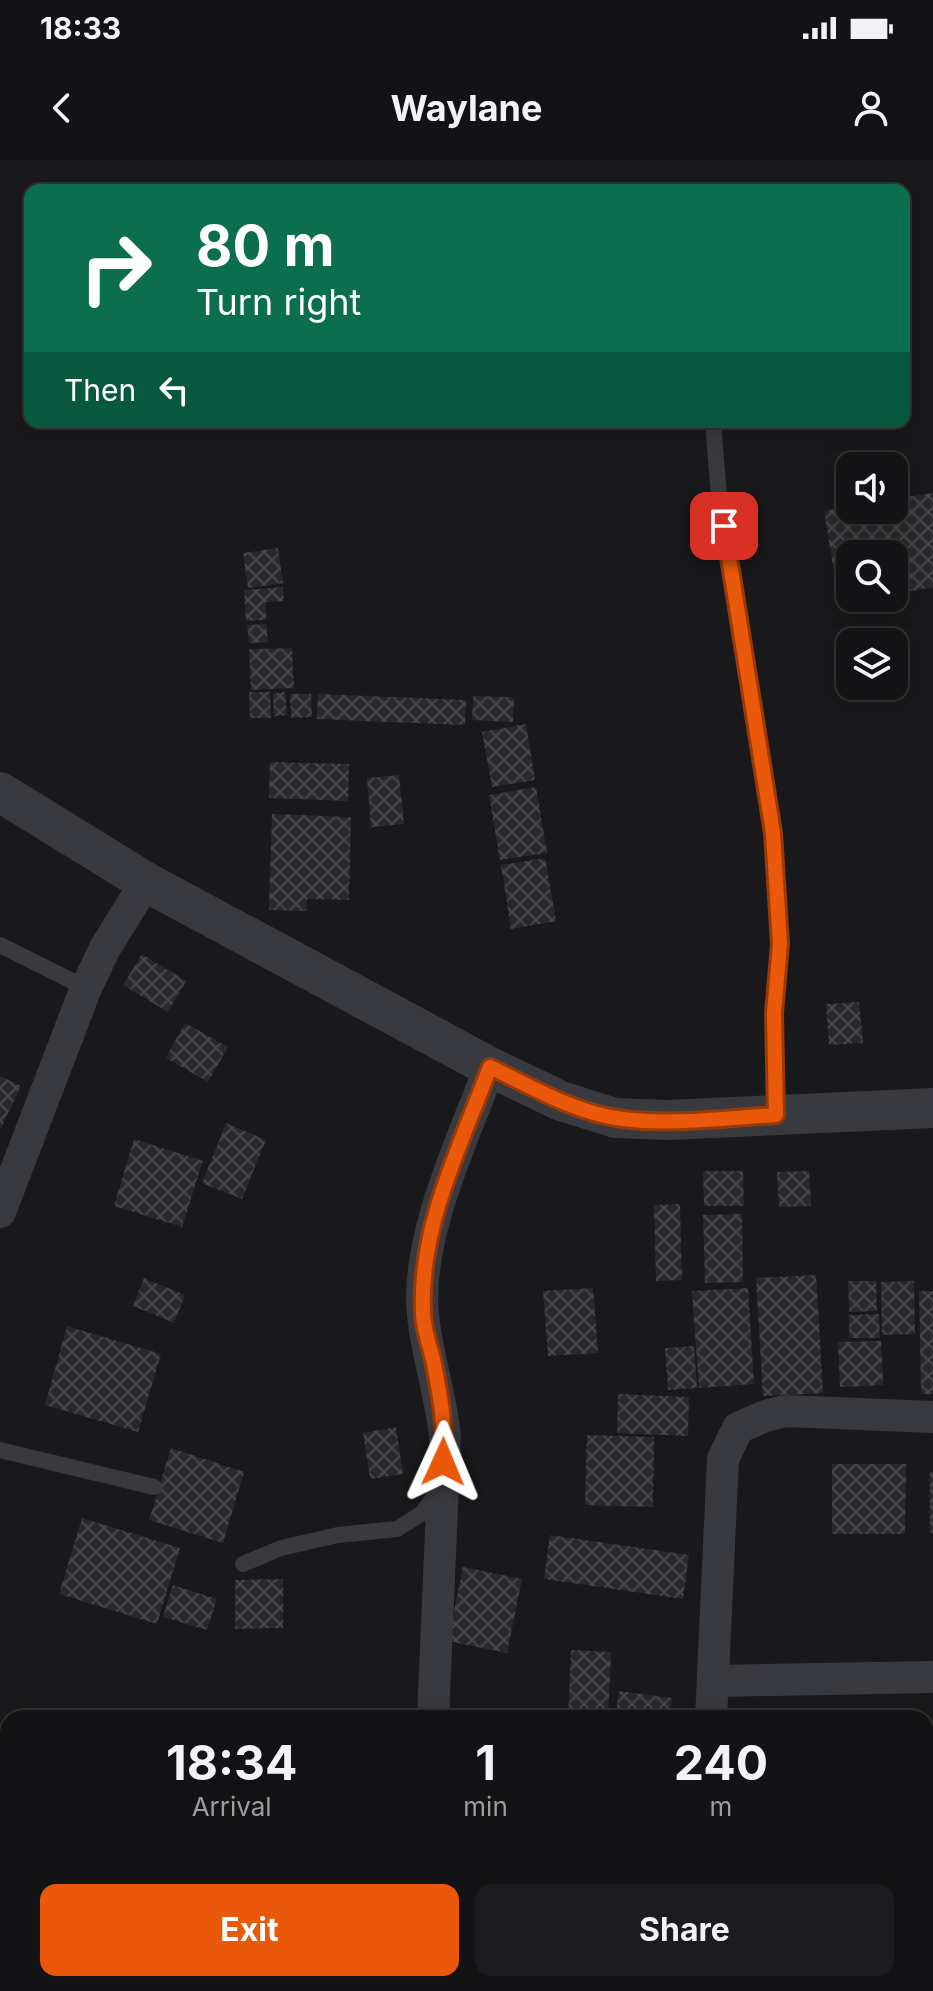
<!DOCTYPE html>
<style>
:root{--surface:#131214;--page:#1c1b1d;--text:#f1f3f6;--muted:#9d9ea0;--line:#323234;--accent:#ea580c}
body{margin:0;font-family:Inter,sans-serif;background:var(--page);color:var(--text);height:100vh;display:flex;flex-direction:column;font-size:30px;white-space:nowrap}
*{box-sizing:border-box;margin:0}
p{font-size:26px;color:var(--muted)}
.icon{flex:none;width:44px;height:44px;fill:none;stroke:currentColor;stroke-width:2;stroke-linecap:round;stroke-linejoin:round}
.map{position:relative;flex:1;overflow:hidden}
.details{position:absolute;left:0px;top:1550px;width:934px;height:282px;display:flex;flex-direction:column;background:var(--surface);border-radius:24px 24px 0 0;box-shadow:0 4px 20px #0003,0 0 0 2px var(--line)}
.details>*{flex:none}
.banner{position:absolute;left:24px;top:24px;width:886px;height:244px;border-radius:16px;box-shadow:0 4px 20px #0003,0 0 0 2px var(--line);background:#0b6e4f;color:#fff;overflow:hidden}
.controls{position:absolute;left:836px;top:292px;display:grid;gap:16px}
.controls a{display:grid;place-items:center;width:72px;height:72px;border-radius:16px;background:var(--surface);box-shadow:0 4px 20px #0003,0 0 0 2px var(--line);font-size:40px}
.pin{position:absolute;display:grid;place-items:center;width:68px;height:68px;color:#fff;margin:-34px;border-radius:16px;box-shadow:0 4px 12px #0006}
.me{position:absolute;width:88px;margin:-44px;rotate:1deg;stroke-linejoin:round;filter:drop-shadow(0 0 6px #0008)}
.turn{display:flex;align-items:center;gap:28px;height:168px;padding:0 40px;font-size:36px}
.turn .icon{width:104px;height:104px;stroke-width:2.5}
.turn b{display:block;font-size:56px;line-height:68px}
.then{display:flex;align-items:center;height:76px;padding:0 40px;background:#0003;gap:16px;font-size:30px}
.eta{display:flex;justify-content:space-evenly;align-items:center;height:136px;text-align:center}
.eta b{font-size:48px;font-weight:700;line-height:56px}
.primary-button{display:flex;gap:16px;margin-top:auto;padding:16px 40px}
.primary-button a{flex:1;height:92px;border-radius:16px;background:var(--accent);color:#fff;font-size:32px;font-weight:700;line-height:92px;text-align:center}
.primary-button a+a{background:var(--page);color:var(--text)}
.status{display:flex;justify-content:space-between;align-items:center;height:56px;padding:0 40px;background:var(--surface);direction:ltr}
.status svg{height:22px;fill:currentColor}
header{display:flex;justify-content:space-between;align-items:center;height:104px;padding:0 40px;background:var(--surface);font-size:36px;font-weight:700}
.map>svg:first-child{display:block}
.building{fill:url(#building-cross-hatch)}
.lines{fill:none;stroke-linecap:round;stroke-linejoin:round}
.service{stroke:#393a40;stroke-width:16}
.minor{stroke:#393a40;stroke-width:32}
.tertiary{stroke:#393a40;stroke-width:40}
.route-casing{stroke:#983908;stroke-width:20}
.route{stroke:#ea580c;stroke-width:14}
</style>
<div class="status"><b>18:33</b><svg viewBox="0 0 49 12"><path d="M0 12V9h3v3zM5 12V6h3v6zM10 12V3h3v9zM15 12V0h3v12zM26 1h20v11H26zM47 4h2v5h-2z"/></svg></div>
<header><svg class="icon" aria-label="back" viewBox="0 0 24 24"><path d="M15 5l-7 7 7 7"/></svg>Waylane<svg class="icon" aria-label="person" viewBox="0 0 24 24"><circle cx="12" cy="8" r="4"/><path d="M4 21q1-7 8-7t8 7"/></svg></header>
<div class="map">
<svg width="933" height="1831" viewBox="0 0 933 1831">
<defs>
<pattern id="building-cross-hatch" width="8" height="8" patternUnits="userSpaceOnUse" patternTransform="scale(2)"><rect width="8" height="8" fill="#29292c"/><path d="M0 0l8 8M0 8l8-8" fill="none" stroke="#454648"/></pattern>
</defs>
<rect width="100%" height="100%" fill="#19181b"/>
<g class="building">
<path d="M933,333V427L894,434V394H850V438L861,440L839,443L824,351L850,347V350H894V339Z"/>
<path d="M278,388L283,423L248,428L243,393Z"/>
<path d="M283,427L284,441L266,442V460L246,461L244,430Z"/>
<path d="M266,464L268,482L249,483L247,465Z"/>
<path d="M292,488L294,528L251,530L249,489Z"/>
<path d="M249,532H270L271,558H250Z"/>
<path d="M285,532L287,555L274,556L273,533Z"/>
<path d="M290,534H311L312,557L291,558Z"/>
<path d="M318,534L466,540L465,565L317,559Z"/>
<path d="M473,536L514,537L513,562L472,560Z"/>
<path d="M526,564L535,620L492,627L482,572Z"/>
<path d="M270,602L349,604L348,641L269,638Z"/>
<path d="M399,615L404,664L371,667L367,618Z"/>
<path d="M536,627L547,693L500,700L489,635Z"/>
<path d="M272,654L351,657L349,740L307,739L306,751L269,750Z"/>
<path d="M545,698L556,761L511,769L501,705Z"/>
<path d="M142,794L186,821L168,852L123,825Z"/>
<path d="M859,842L863,883L829,885L826,844Z"/>
<path d="M185,863L228,887L208,922L166,898Z"/>
<path d="M0,916L21,926L0,970Z"/>
<path d="M226,963L266,980L242,1039L202,1023Z"/>
<path d="M134,979L203,1001L182,1067L114,1046Z"/>
<path d="M703,1011H743L744,1046H704Z"/>
<path d="M809,1011L811,1046L779,1047L777,1012Z"/>
<path d="M680,1044L682,1120L656,1121L654,1045Z"/>
<path d="M742,1054L743,1122L705,1123L703,1055Z"/>
<path d="M816,1115L823,1233L763,1236L756,1118Z"/>
<path d="M144,1118L185,1135L174,1163L133,1146Z"/>
<path d="M848,1121H876L877,1151L849,1152Z"/>
<path d="M914,1121L915,1174L882,1175L881,1122Z"/>
<path d="M593,1128L598,1193L548,1196L543,1131Z"/>
<path d="M748,1128L754,1224L699,1228L692,1131Z"/>
<path d="M919,1131H933V1234H921Z"/>
<path d="M879,1154L880,1178H849V1155Z"/>
<path d="M67,1166L161,1194L138,1272L45,1245Z"/>
<path d="M881,1181L883,1225L840,1227L838,1182Z"/>
<path d="M694,1186L697,1228L668,1230L665,1188Z"/>
<path d="M618,1234L689,1237L688,1276L617,1273Z"/>
<path d="M396,1267L403,1314L370,1319L363,1273Z"/>
<path d="M587,1275L654,1277L653,1347L585,1345Z"/>
<path d="M171,1288L244,1312L223,1383L149,1360Z"/>
<path d="M832,1304H906L905,1374H832Z"/>
<rect x="930" y="1312" width="3" height="61"/>
<path d="M82,1358L180,1388L157,1464L59,1434Z"/>
<path d="M550,1375L689,1395L683,1439L544,1419Z"/>
<path d="M463,1407L522,1419L507,1493L448,1481Z"/>
<path d="M283,1419V1468L235,1469V1420Z"/>
<path d="M173,1425L217,1439L207,1470L163,1457Z"/>
<path d="M571,1490L611,1492L608,1558H568Z"/>
<path d="M619,1531L672,1538L669,1558H615Z"/>
<path d="M926,1578L933,1579V1631H926Z"/>
<path d="M926,1678L933,1679V1728L928,1761Z"/>
<path d="M555,1824H671V1830L555,1831Z"/>
<path d="M711,1824H772L771,1831H710Z"/>
<path d="M779,1824H917L916,1831H778Z"/>
</g>
<g class="lines">
<g class="service">
<path d="M713,262L719,336L773,673L780,784L774,853L776,955"/>
<path d="M0,785L86,828"/>
<path d="M0,1290L154,1327"/>
<path d="M243,1404L281,1388L338,1375L397,1369L421,1354L438,1332"/>
</g>
<g class="minor">
<path d="M0,1052L86,828L105,788L146,722"/>
<path d="M714,1521L933,1517"/>
<path d="M433,1558L445,1277C441,1235 427,1196 423,1155C415,1078 463,979 490,907"/>
<path d="M711,1558L723,1299L738,1268L765,1256L785,1251L933,1257"/>
<path d="M695,1831V1824"/>
</g>
<path class="tertiary" d="M0,632L146,722L490,907L561,941L615,958L667,960L933,948"/>
</g>
<g class="lines">
<defs>
<path id="route" d="M443,1302C446,1266 440,1234 433,1199C429,1184 423,1167 423,1152C419,1066 461,985 490,907C530,926 572,951 616,958C668,966 724,958 776,955L774,853L780,784L773,673L724,366"/>
</defs>
<use href="#route" class="route-casing"/>
<use href="#route" class="route"/>
</g>
</svg>
<div class="controls">
<a><svg class="icon" aria-label="sound" viewBox="0 0 24 24"><path d="M4 9h4l5-4v14l-5-4H4zM17 9q2 3 0 6"/></svg></a>
<a><svg class="icon" aria-label="search" viewBox="0 0 24 24"><circle cx="10" cy="10" r="6"/><path d="M15 15l6 6"/></svg></a>
<a><svg class="icon" aria-label="layers" viewBox="0 0 24 24"><path d="M12 4l9 5-9 5-9-5zM3 14l9 5 9-5"/></svg></a>
</div>
<div class="pin" style="left:724px;top:366px;background:#d93025"><svg class="icon" aria-label="arrive" viewBox="0 0 24 24"><path d="M6 21V4h12l-3 4 3 4H6"/></svg></div>
<svg class="me" style="left:443px;top:1302px" viewBox="-20 -20 40 40"><path d="M0-17L14 15 0 8-14 15z" fill="#ea580c" stroke="#fff" stroke-width="4"/></svg>
<div class="banner">
<div class="turn"><svg class="icon" aria-label="right" viewBox="0 0 24 24"><path d="M7 20v-9h11M14 6l5 5-5 5"/></svg><div><b>80 m</b>Turn right</div></div>
<div class="then">Then<svg class="icon" aria-label="left" viewBox="0 0 24 24"><path d="M17 20v-9H6M10 6l-5 5 5 5"/></svg></div>
</div>
<section class="details">
<div class="eta">
<div><b>18:34</b><p>Arrival</p></div>
<div><b>1</b><p>min</p></div>
<div><b>240</b><p>m</p></div>
</div>
<div class="primary-button"><a>Exit</a><a>Share</a></div>
</section>
</div>
